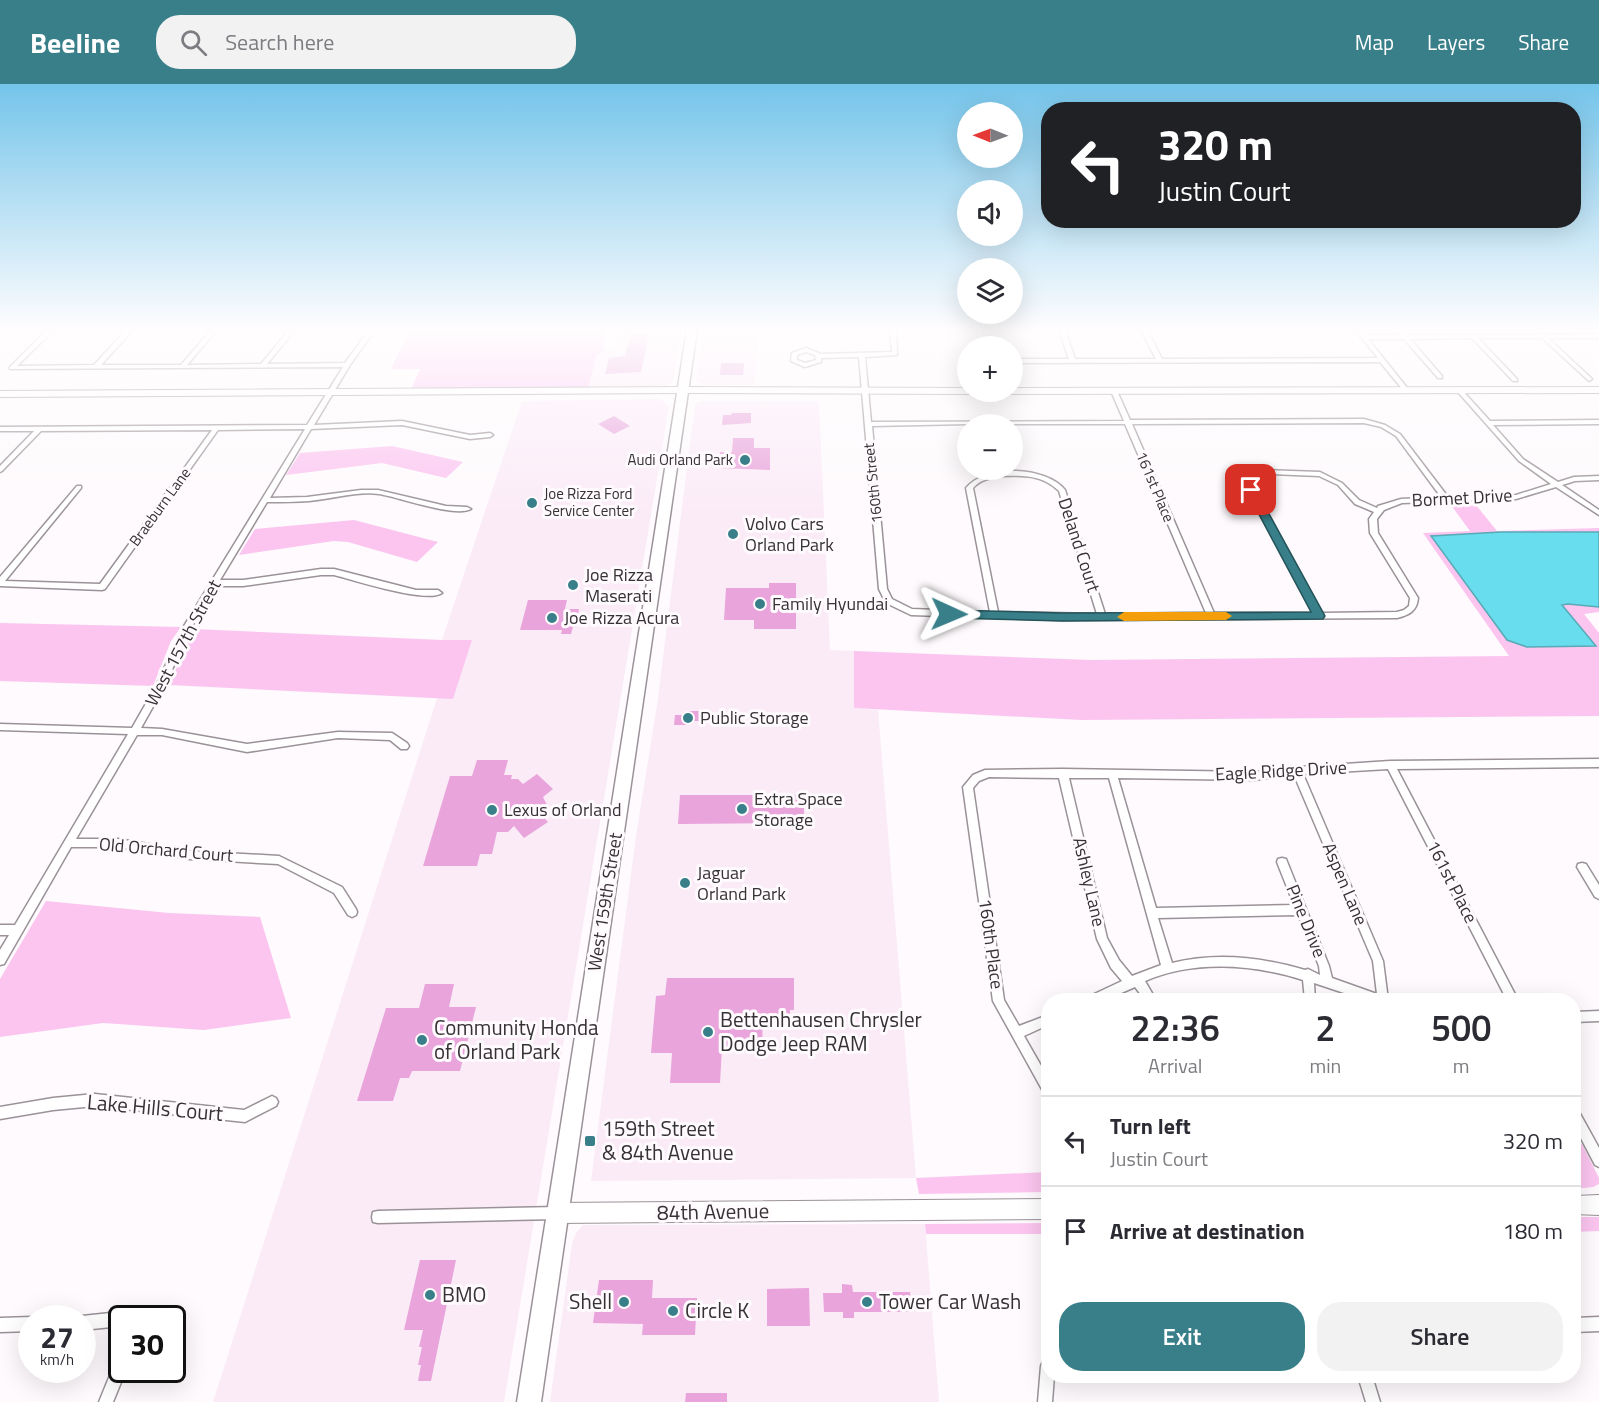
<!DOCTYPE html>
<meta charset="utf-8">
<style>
:root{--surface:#fff;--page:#f2f2f3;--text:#2b2b33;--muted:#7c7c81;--line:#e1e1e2;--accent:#387f89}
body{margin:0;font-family:"Titillium Web",sans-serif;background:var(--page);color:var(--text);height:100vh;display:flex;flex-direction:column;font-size:22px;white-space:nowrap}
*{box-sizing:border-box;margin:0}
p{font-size:20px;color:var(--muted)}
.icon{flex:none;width:33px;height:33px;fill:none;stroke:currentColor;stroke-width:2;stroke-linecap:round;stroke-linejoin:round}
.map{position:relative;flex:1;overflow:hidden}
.sheet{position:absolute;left:1041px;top:909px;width:540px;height:390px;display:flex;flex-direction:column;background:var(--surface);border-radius:24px;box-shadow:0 6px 24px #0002}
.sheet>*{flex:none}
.hud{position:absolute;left:1041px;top:18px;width:540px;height:126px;border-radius:24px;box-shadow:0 6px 24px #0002;background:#202124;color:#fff;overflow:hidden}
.needle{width:39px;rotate:271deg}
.tools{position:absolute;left:957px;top:18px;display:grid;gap:12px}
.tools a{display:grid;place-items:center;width:66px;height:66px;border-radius:50%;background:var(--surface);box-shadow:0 6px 24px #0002;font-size:30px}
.speed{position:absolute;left:18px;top:1221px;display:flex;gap:12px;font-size:30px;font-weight:700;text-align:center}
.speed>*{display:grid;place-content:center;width:78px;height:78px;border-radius:50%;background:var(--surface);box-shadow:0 6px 24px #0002;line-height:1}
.speed small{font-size:15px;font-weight:400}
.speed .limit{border:3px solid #111;border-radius:9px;background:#fff;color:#111}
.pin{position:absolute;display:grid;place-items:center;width:51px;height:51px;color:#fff;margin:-26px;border-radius:12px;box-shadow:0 3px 9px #0006}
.me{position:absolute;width:66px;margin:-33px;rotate:91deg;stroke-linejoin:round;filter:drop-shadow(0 0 4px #0008)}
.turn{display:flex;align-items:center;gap:21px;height:126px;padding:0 18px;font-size:27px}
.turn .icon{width:78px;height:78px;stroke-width:2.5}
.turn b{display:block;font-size:42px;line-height:51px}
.eta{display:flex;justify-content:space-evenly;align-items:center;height:102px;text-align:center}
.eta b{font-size:36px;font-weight:600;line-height:42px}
.primary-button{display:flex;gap:12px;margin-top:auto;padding:12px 18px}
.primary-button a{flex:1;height:69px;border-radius:24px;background:var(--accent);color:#fff;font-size:24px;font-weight:600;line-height:69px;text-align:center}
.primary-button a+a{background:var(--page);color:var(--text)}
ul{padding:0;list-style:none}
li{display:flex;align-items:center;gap:18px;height:90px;padding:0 18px;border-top:2px solid var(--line)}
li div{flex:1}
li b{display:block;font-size:22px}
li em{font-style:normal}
header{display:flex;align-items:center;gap:36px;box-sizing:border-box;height:84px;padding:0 30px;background:var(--accent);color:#fff}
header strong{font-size:28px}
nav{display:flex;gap:33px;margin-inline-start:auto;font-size:21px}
.search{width:420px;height:54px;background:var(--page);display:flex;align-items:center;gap:15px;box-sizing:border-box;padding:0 21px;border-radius:24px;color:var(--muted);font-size:22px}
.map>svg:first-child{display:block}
.built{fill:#fbebf7}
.green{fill:#fbc5f0}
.water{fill:#67dded;stroke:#58aab6;stroke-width:1.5}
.building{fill:#e8a4db}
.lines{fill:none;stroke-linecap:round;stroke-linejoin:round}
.street-casing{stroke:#9a9298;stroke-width:3}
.secondary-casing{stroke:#9a9298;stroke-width:2}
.primary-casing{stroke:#9a9298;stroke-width:3}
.street{fill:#fff;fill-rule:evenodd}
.secondary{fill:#fff;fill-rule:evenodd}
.primary{fill:#fff;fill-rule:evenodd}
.route{fill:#387f89;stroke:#245359;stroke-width:1.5}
.slow{fill:#f59e0b}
.poi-dot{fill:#387f89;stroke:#fefafd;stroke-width:2}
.labels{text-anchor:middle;stroke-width:6;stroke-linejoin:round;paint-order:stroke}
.far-poi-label{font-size:15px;fill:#353234;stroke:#fefafd;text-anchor:end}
.far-street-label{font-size:15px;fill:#353234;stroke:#fefafd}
.street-label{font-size:18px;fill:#353234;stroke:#fefafd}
.poi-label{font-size:18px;fill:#353234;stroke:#fefafd;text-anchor:start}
.near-poi-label{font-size:21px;fill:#353234;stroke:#fefafd;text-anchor:start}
.near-street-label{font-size:21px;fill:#353234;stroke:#fefafd}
</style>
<header>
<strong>Beeline</strong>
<div class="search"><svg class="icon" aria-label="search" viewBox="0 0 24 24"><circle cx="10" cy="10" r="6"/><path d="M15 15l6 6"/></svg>Search here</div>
<nav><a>Map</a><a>Layers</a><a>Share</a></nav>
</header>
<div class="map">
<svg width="1599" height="1318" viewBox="0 0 1599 1318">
<rect width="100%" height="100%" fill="#fefafd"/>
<g class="built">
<path d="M618,246H682L673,297L669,301L661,304H588L597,270L603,269V266L616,263Z"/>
<path d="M703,248H758L755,301H704L696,297Z"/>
<path d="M660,315L669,322L504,1318H213L437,614H453L471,557L442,556L522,317Z"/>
<path d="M700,317H819L830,566L854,567V624L878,626L916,1094L591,1097L636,752L657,621L695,320Z"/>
<path d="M925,1140L939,1318H550L572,1160L576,1149L583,1141Z"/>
</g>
<g class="green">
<path d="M392,246H606L603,269L597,270L588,304L411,306L420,285H391L409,248Z"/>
<path d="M392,362L463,378L446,394L382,379L286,391L300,369Z"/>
<path d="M1451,421H1476L1497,447L1599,444V528L1584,530L1599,549V632L1082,636L854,624V567L1092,576L1509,572L1423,449L1470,447Z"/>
<path d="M354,436L438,458L417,478L348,458L334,457L239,471L255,445Z"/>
<path d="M0,539L181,543L171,557L153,602L0,597Z"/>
<path d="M194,545L442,556H472L453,615L169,601Z"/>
<path d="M46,817L169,829L260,833L291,934L204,946L103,939L0,953V895Z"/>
<path d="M1574,1060H1582L1599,1094V1100L1593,1103L1574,1105Z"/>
<path d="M1048,1088V1108L919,1110L916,1094Z"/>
<path d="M1574,1133H1599V1147L1574,1148Z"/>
<path d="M1048,1139V1150H926L925,1140Z"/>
</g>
<path class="water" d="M1501,448H1599V523L1568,520L1562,521L1596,562L1527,563L1507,556L1431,452Z"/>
<g class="building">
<path d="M630,250H649L641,288L605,290L609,274L625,272Z"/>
<path d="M721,279H744L743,291H720Z"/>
<path d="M732,329H751V339L722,341L723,331H731Z"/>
<path d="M614,332L630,342L614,350L598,340Z"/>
<path d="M733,354H754V364H770V386L719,384L720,368H732Z"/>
<path d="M769,499H796V545H754V536H724L726,504H769Z"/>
<path d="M528,516H567L565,525H579L576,543H573L571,550H561L562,546H520Z"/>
<path d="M688,627H702L701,637H688V641H674L675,631H687Z"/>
<path d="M477,676H508L504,691H512L511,695H518L523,700L537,690L553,705L543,713L547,721L541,730L548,738L524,754L514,742L508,748H497L492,770H480L477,782H423L450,692H472Z"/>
<path d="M680,711H804V739L678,740Z"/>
<path d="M667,894H794V926H790V933H763L762,963H722L720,999H670L672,969H651L656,912L665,911Z"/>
<path d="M425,900H454L449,923H476L460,987H412L409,994H400L393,1017H357L386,924H419Z"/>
<path d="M420,1176H456L431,1297H418L421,1281H418L422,1263H419L423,1246H404Z"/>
<path d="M599,1196H653L652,1214H697L695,1251H642L643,1240L593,1239Z"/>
<path d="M842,1200L852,1201L853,1208H910L912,1228H854V1234H843V1228H824L823,1209H842Z"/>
<path d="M809,1204L810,1242H767V1205Z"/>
<path d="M686,1309H727V1318H685Z"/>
</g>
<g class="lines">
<defs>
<g id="street">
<path d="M47,246H54L17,282L94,281L126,246H133L101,281H181L211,246H217L187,281L261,280L289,246H295L267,280L345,279L369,246H375L350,281L314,341L402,337L470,351L490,349L493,351L490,353L470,355L402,341L311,345L270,414L307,413L361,406H378L446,422L467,423L471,425C455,434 399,413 379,410C357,407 332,415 309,417C295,418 281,418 267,418L220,496H243L321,485H334L416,506H438L442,509C427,520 354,496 334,491H321L243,502H217L192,542L164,603L141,644L162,645L247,660L338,648L392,649L407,659L409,662L407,665H401L390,656L338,654L247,668L162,651H137L76,755H118L190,767L279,772L342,803L356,825L357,828L356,831L352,833L348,831L334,809L278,780L190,775L118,763H71L4,880L0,881V866L9,851H0V841H15L128,650L0,646V640L132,644L156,602L184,542L305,345L218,346L105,505L102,506L0,502V493L77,402H81V404L5,497L100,500L212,346L41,347L2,387L0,388V382L34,347H0V343L307,341L343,283L10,285V283Z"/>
<path d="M890,246H896L897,271L865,273L871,338L1124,337L1111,307L1114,305L1117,307L1130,336L1364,335L1385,341L1400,350L1448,413L1516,411L1551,400L1519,377L1457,307V305H1461L1490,337L1599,336V340L1493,341L1523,375L1558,398L1574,393L1599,392V396L1575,397L1562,401L1599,426V431L1556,403L1516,415L1402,419L1384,426L1377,435L1378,449L1418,514C1417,527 1409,531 1397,534L1062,536L911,531L886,519L879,505L859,273L821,274V278L805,283L791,277L792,269L806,264L821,270L892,268ZM806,268L815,271L816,276L805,279L797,276V271ZM1364,339L1381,343L1396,352L1441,413L1401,415L1378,422L1377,424L1359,416L1342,399L1320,388L1266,386L1256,390L1248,397L1250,409L1313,529H1214L1132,340ZM968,340H1125L1206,529L1105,530L1065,406C1046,382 985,380 966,404L990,528L912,525L892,515L887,505L872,342ZM1267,390L1319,392L1338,401L1355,420L1374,428L1369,435L1370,449L1410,514L1409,522L1404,526L1397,528L1321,529L1256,409L1255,398L1260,392ZM1002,392C1023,391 1043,391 1059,407L1097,530L998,528L973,404C981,395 991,394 1002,392Z"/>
<path d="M976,246H982L987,262H981Z"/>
<path d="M1059,246H1065L1075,275H1156L1141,246H1147L1162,275L1378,274L1355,246H1361L1365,251H1401L1397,246H1403L1407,251H1539L1542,249L1545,251L1599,250V254H1548L1591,294L1592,295L1589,297L1542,254H1478L1517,295V297H1513L1472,254L1410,255L1442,292V294H1438L1404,255H1368L1408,305V307H1404L1380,278L1012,279V275H1069Z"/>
<path d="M1599,675V683L1397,685L1518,916H1507L1388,685L1303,690L1383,877L1388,916H1365L1314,899L1315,916H1305L1303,896C1252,880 1194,876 1145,897L1156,916H1145L1135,903L1105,916H1089L1090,912L1122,897L1111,884L1097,855L1059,694L989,693L979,697L973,704L1004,916L1019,942L1048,931V941L1024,952L1048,994V1011L1044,1009L993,917L963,703L973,691L985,686L1063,685L1254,688L1292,684L1296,682L1299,683L1390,677ZM1294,691L1373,877L1377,910L1332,894L1329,882L1286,775L1282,774L1278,775L1277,778L1294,821L1156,824L1118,694L1254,696ZM1069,694H1109L1161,881L1132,892L1119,876L1107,854ZM1298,831L1319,882L1320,891L1308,885L1305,886C1261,873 1216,868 1172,879L1158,834Z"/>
<path d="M1582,779L1586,780L1599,801V815L1595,813L1577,783L1578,780Z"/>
<path d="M1599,927V937L1574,938V928Z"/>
<path d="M95,1010L244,1026L272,1012L276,1014L278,1018L276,1022L245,1038L95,1022L53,1026L0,1035V1023L53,1014Z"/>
<path d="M1574,1024L1578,1026L1599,1064V1083L1595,1081L1574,1041Z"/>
<path d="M557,1123L562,1124L563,1129L562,1134L557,1135L378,1139L373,1138L372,1133L373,1128L378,1127Z"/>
<path d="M131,1225L140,1229L142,1234H122V1242L82,1246V1234H77L82,1232L120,1228Z"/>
<path d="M32,1233L35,1234H32V1247L0,1248V1234Z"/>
<path d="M1599,1233V1247L1574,1248V1234Z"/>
<path d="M122,1272V1286H126L113,1318H99L117,1274Z"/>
<path d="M1048,1275V1292H1054L1052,1318H1038L1041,1282L1043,1277Z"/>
<path d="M1358,1292H1372L1380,1318H1366Z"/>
</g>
<g id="secondary">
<path d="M683,303L968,304V308H972L968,310L683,309L0,313V307Z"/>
<path d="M1599,303V309L1012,310L1008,308H1012V304Z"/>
<path d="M1599,1111V1131L1574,1130V1112Z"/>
<path d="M1048,1115V1135L557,1139L550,1136L547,1129L550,1122L557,1119Z"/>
</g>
<path id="primary" d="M687,246H697L541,1318H517Z"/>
</defs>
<use href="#street" class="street-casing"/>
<use href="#secondary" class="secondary-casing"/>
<use href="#primary" class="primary-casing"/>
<use href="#street" class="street"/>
<use href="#secondary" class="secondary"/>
<use href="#primary" class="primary"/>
</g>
<linearGradient id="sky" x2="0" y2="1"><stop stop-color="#74c4ea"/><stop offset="0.57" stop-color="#fffdfe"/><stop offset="1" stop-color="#fffdfe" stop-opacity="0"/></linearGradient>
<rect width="1599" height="431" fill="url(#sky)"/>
<path class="route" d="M1247,403H1255L1256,406L1325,532L1323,535L1062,537L949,534L943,530L949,526L1062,529L1311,528L1246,406Z"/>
<path class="slow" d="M1124,528H1226L1232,532L1226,536L1124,537L1117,533Z"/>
<g class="poi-dot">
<circle cx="745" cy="376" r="6"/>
<circle cx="532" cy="419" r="6"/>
<circle cx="733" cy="450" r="6"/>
<circle cx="573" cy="501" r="6"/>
<circle cx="760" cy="520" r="6"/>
<circle cx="552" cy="534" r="6"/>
<circle cx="688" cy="634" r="6"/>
<circle cx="742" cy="725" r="6"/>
<circle cx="492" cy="726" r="6"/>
<circle cx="685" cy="799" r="6"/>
<circle cx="708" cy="948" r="6"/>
<circle cx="422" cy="956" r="6"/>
<rect x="584" y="1051" width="12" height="12" rx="3"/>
<circle cx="430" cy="1211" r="6"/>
<circle cx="624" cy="1218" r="6"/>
<circle cx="867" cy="1218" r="6"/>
<circle cx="673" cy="1227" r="6"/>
</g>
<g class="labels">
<g class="far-poi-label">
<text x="733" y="381">Audi Orland Park</text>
<text x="544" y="415" text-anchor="start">Joe Rizza Ford<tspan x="544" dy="17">Service Center</tspan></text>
</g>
<g class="far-street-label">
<text transform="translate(873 399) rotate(-96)" y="5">160th Street</text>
<text transform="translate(1155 403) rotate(67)" y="5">161st Place</text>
<text transform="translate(160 423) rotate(-54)" y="5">Braeburn Lane</text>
</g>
<g class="street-label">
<text transform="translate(1462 414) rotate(-3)" y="6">Bormet Drive</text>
<text transform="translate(1079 461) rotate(72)" y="6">Deland Court</text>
<text transform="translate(183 559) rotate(-62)" y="6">West 157th Street</text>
<text transform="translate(1281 687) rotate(-3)" y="6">Eagle Ridge Drive</text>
<text transform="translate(166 766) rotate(5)" y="6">Old Orchard Court</text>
<text transform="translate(1089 798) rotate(77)" y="6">Ashley Lane</text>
<text transform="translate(1452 798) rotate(63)" y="6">161st Place</text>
<text transform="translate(1345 800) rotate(67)" y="6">Aspen Lane</text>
<text transform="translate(605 818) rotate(-81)" y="6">West 159th Street</text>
<text transform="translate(1306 837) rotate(68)" y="6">Pine Drive</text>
<text transform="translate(991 860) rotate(82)" y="6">160th Place</text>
</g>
<g class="poi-label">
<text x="745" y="446">Volvo Cars<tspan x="745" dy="21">Orland Park</tspan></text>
<text x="585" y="497">Joe Rizza<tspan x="585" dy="21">Maserati</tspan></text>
<text x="772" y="526">Family Hyundai</text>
<text x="564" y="540">Joe Rizza Acura</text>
<text x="700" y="640">Public Storage</text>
<text x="754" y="721">Extra Space<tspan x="754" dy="21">Storage</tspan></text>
<text x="504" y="732">Lexus of Orland</text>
<text x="697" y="795">Jaguar<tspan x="697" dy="21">Orland Park</tspan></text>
</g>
<g class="near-poi-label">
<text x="720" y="943">Bettenhausen Chrysler<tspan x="720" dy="24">Dodge Jeep RAM</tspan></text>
<text x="434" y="951">Community Honda<tspan x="434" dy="24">of Orland Park</tspan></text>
<text x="602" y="1052">159th Street<tspan x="602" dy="24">&amp; 84th Avenue</tspan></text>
<text x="442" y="1218">BMO</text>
<text x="612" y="1225" text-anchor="end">Shell</text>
<text x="879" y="1225">Tower Car Wash</text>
<text x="685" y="1234">Circle K</text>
</g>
<g class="near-street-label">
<text transform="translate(155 1024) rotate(5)" y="7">Lake Hills Court</text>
<text transform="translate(713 1128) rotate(-1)" y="7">84th Avenue</text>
</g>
</g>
</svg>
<div class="tools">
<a><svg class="needle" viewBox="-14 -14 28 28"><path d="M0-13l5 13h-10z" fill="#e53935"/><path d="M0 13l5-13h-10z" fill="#7c7c81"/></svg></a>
<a><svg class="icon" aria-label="sound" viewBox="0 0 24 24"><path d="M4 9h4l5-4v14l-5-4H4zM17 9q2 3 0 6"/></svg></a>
<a><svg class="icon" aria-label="layers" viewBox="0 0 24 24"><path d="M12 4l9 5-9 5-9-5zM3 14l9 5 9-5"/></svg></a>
<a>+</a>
<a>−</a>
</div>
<div class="speed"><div>27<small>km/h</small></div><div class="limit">30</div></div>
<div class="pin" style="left:1251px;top:406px;background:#d93025"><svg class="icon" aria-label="arrive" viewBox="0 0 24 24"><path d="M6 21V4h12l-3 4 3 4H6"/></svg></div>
<svg class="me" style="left:949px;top:530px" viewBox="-20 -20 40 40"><path d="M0-17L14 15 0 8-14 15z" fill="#387f89" stroke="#fff" stroke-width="4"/></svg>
<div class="hud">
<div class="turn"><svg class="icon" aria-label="left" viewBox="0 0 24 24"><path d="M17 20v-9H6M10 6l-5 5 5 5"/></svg><div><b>320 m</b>Justin Court</div></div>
</div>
<section class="sheet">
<div class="eta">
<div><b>22:36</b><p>Arrival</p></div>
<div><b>2</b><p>min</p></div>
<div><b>500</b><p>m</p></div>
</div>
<ul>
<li><svg class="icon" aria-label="left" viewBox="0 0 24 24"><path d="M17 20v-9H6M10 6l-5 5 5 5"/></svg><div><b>Turn left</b><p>Justin Court</p></div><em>320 m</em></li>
<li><svg class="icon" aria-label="arrive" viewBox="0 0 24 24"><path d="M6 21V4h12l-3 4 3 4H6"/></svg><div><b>Arrive at destination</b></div><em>180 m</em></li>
</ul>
<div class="primary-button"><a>Exit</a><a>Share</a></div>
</section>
</div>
